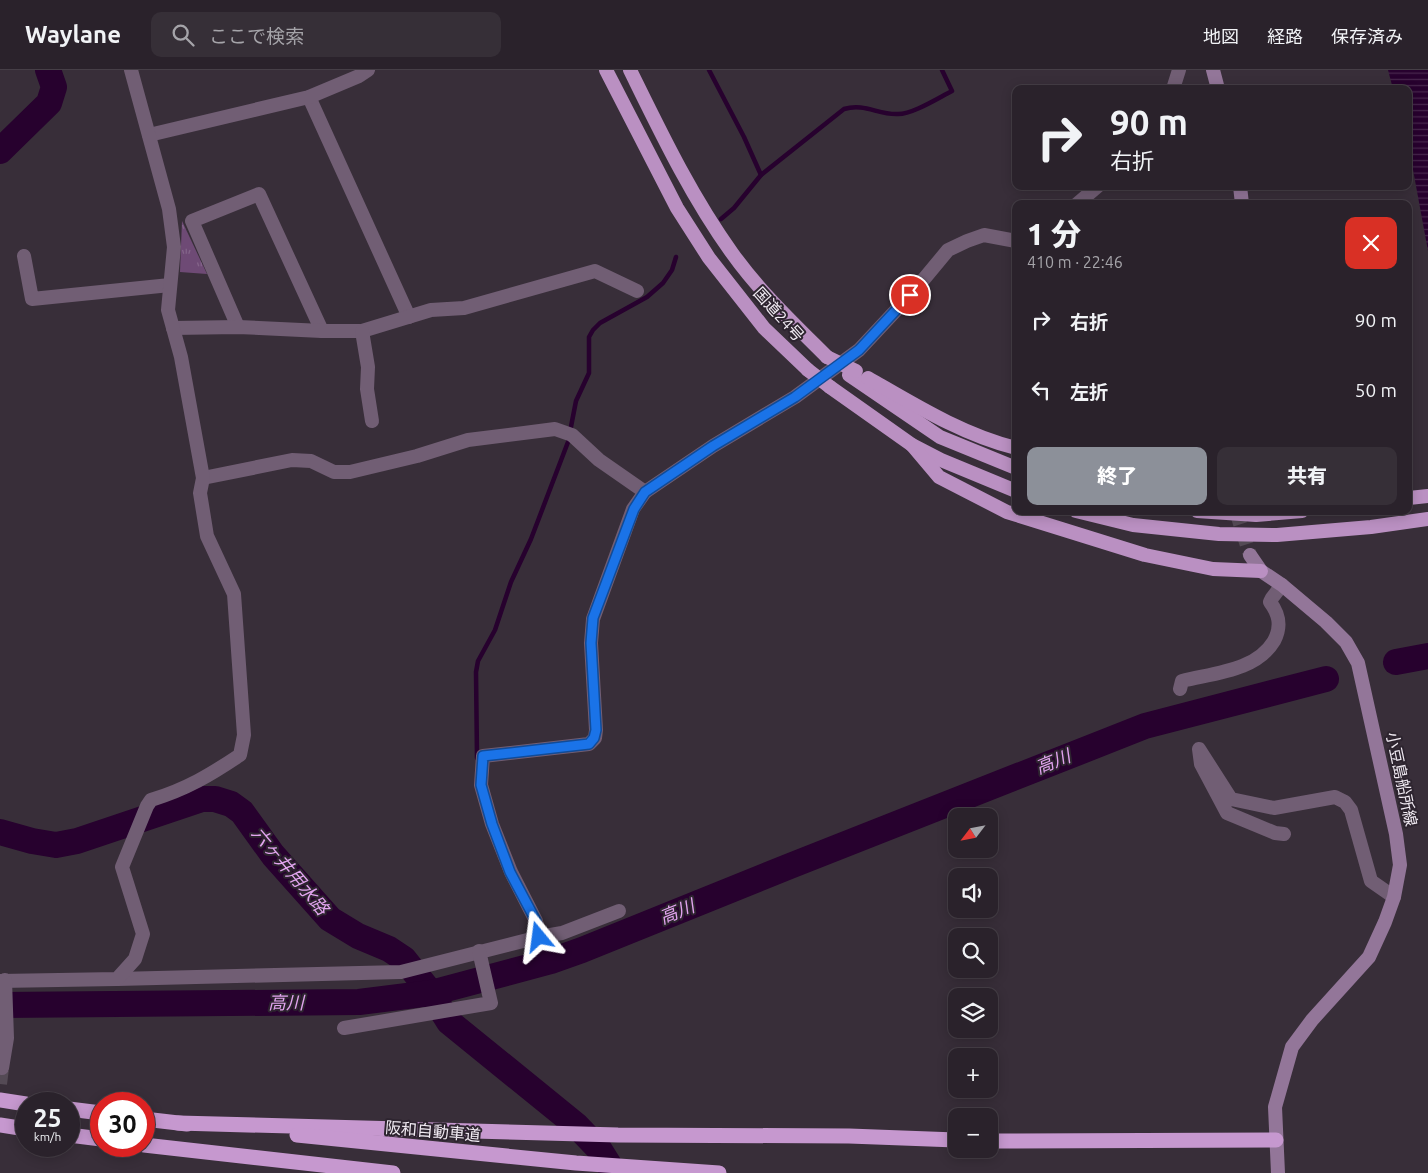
<!DOCTYPE html>
<html lang="ja">
<meta charset="utf-8">
<style>
:root{--surface:#2a222b;--page:#362f37;--text:#f1f3f6;--muted:#a5a4a9;--line:#463f47;--accent:#8c9099}
body{margin:0;font-family:Ubuntu,"Noto Sans JP",sans-serif;background:var(--page);color:var(--text);height:100vh;display:flex;flex-direction:column;font-size:19px;white-space:nowrap}
*{box-sizing:border-box;margin:0}
p{font-size:16px;color:var(--muted)}
.icon{flex:none;width:28px;height:28px;fill:none;stroke:currentColor;stroke-width:2;stroke-linecap:round;stroke-linejoin:round}
.map{position:relative;flex:1;overflow:hidden}
.panel{position:absolute;left:1012px;top:130px;width:400px;height:315px;display:flex;flex-direction:column;background:var(--surface);border-radius:10px;box-shadow:0 2px 12px #0003,0 0 0 1px var(--line)}
.panel>*{flex:none}
.hud{position:absolute;left:1012px;top:15px;width:400px;height:105px;border-radius:10px;box-shadow:0 2px 12px #0003,0 0 0 1px var(--line);background:#2a222b;color:var(--text);overflow:hidden}
.needle{width:32px;rotate:238deg}
.buttons{position:absolute;left:948px;top:738px;display:grid;gap:10px}
.buttons a{display:grid;place-items:center;width:50px;height:50px;border-radius:10px;background:var(--surface);box-shadow:0 2px 12px #0003,0 0 0 1px var(--line);font-size:25px}
.speed{position:absolute;left:15px;top:1022px;display:flex;gap:10px;font-size:25px;font-weight:700;text-align:center}
.speed>*{display:grid;place-content:center;width:65px;height:65px;border-radius:50%;background:var(--surface);box-shadow:0 2px 12px #0003,0 0 0 1px var(--line);line-height:1}
.speed small{font-size:12px;font-weight:400}
.speed .limit{border:8px solid #d22;background:#fff;color:#111}
.pin{position:absolute;display:grid;place-items:center;width:42px;height:42px;color:#fff;margin:-21px;border:2px solid #fff;border-radius:50%;box-shadow:0 1px 5px #0007}
.me{position:absolute;width:55px;margin:-28px;rotate:344deg;stroke-linejoin:round;filter:drop-shadow(0 0 4px #0008)}
.turn{display:flex;align-items:center;gap:18px;height:105px;padding:0 15px;font-size:22px}
.turn .icon{width:65px;height:65px;stroke-width:2.5}
.turn b{display:block;font-size:35px;line-height:42px}
.round{display:grid;place-items:center;flex:none;width:52px;height:52px;border-radius:10px;background:var(--page)}
.summary{display:flex;align-items:center;justify-content:space-between;height:85px;padding:0 15px}
h1{font-size:30px;font-weight:800;line-height:38px}
.action{display:flex;gap:10px;margin-top:auto;padding:10px 15px}
.action a{flex:1;height:58px;border-radius:10px;background:var(--accent);color:#fff;font-size:20px;font-weight:800;line-height:58px;text-align:center}
.action a+a{background:var(--page);color:var(--text)}
ul{padding:0;list-style:none}
li{display:flex;align-items:center;gap:15px;height:70px;padding:0 15px}
li div{flex:1}
li b{display:block;font-size:19px}
li em{font-style:normal}
header{display:flex;align-items:center;gap:30px;box-sizing:border-box;height:70px;padding:0 25px;background:var(--surface);border-bottom:1px solid var(--line)}
header strong{font-size:24px}
nav{display:flex;gap:28px;margin-inline-start:auto;font-size:18px}
.search{width:350px;height:45px;background:var(--page);display:flex;align-items:center;gap:12px;box-sizing:border-box;padding:0 18px;border-radius:10px;color:var(--muted);font-size:19px}
.map>svg:first-child{display:block}
.park{fill:url(#park-tufts)}
.water{fill:url(#water-rules)}
.lines{fill:none;stroke-linecap:round;stroke-linejoin:round}
.stream{stroke:#27012e;stroke-width:4.5}
.river{stroke:#27012e;stroke-width:26}
.minor-tunnel{stroke:#544a55;stroke-width:14;stroke-dasharray:14 7;stroke-linecap:butt}
.secondary-tunnel{stroke:#544a55;stroke-width:14;stroke-dasharray:14 7;stroke-linecap:butt}
.minor{stroke:#715e74;stroke-width:14}
.secondary{stroke:#937699;stroke-width:14}
.trunk{stroke:#ba90c2;stroke-width:14}
.motorway{stroke:#c698cf;stroke-width:15}
.trunk-bridge{stroke:#ba90c2;stroke-width:14}
.route-casing{stroke:#114b97;stroke-width:12}
.route{stroke:#1a73e8;stroke-width:9}
.labels{text-anchor:middle;stroke-width:4;stroke-linejoin:round;paint-order:stroke}
.street-label{font-size:16px;fill:#f1ebf3;stroke:#2d242f}
.water-label{font-size:18px;font-style:italic;fill:#e2a4ef;stroke:#2d242f}
</style>
<header>
<strong>Waylane</strong>
<div class="search"><svg class="icon" aria-label="search" viewBox="0 0 24 24"><circle cx="10" cy="10" r="6"/><path d="M15 15l6 6"/></svg>ここで検索</div>
<nav><a>地図</a><a>経路</a><a>保存済み</a></nav>
</header>
<div class="map">
<svg width="1428" height="1103" viewBox="0 0 1428 1103">
<defs>
<pattern id="park-tufts" width="24" height="20" patternUnits="userSpaceOnUse" patternTransform="scale(1.25)"><rect width="24" height="20" fill="#6e4a75"/><path d="M3 7l-1-3M5 7V3M7 7l1-3M15 17l-1-3M17 17v-4M19 17l1-3" fill="none" stroke="#836489"/></pattern>
<pattern id="water-rules" width="6" height="5" patternUnits="userSpaceOnUse" patternTransform="scale(1.25)"><rect width="6" height="5" fill="#27012e"/><path d="M0 2.5h6" fill="none" stroke="#47264d"/></pattern>
</defs>
<rect width="100%" height="100%" fill="#382e39"/>
<path class="park" d="M182,151L207,204L180,202Z"/>
<path class="water" d="M1388,0H1428V181L1409,78V19H1393Z"/>
<g class="lines">
<g class="stream">
<path d="M709,0L744,67L761,105"/>
<path d="M721,149L734,138L761,105L844,39C865,33 878,45 898,44C913,44 938,28 952,21L942,0"/>
<path d="M477,688L476,602L478,591L495,560L511,512L531,469L568,372L576,331L589,303V267L593,260L600,253L647,227L663,213L672,200L676,187"/>
<path d="M541,874L551,891"/>
</g>
<g class="river">
<path d="M0,81L49,33L54,17L48,0"/>
<path d="M1396,592L1428,586"/>
<path d="M0,762L32,771L56,775L77,771L202,729H215L231,734L242,742L273,785L330,849L358,866L389,879L404,889L431,923L449,952L576,1055L599,1079L614,1103"/>
<path d="M0,935L359,932L431,923L551,891L582,880L790,796L1145,656L1326,609"/>
</g>
<path class="minor-tunnel" d="M0,1014L2,998"/>
<path class="secondary-tunnel" d="M1236,441L1250,485"/>
<g class="minor">
<path d="M1173,19L1179,0"/>
<path d="M309,27L409,247"/>
<path d="M149,65L309,27L359,6L368,0"/>
<path d="M1077,134L1098,116"/>
<path d="M24,186L32,229L170,215"/>
<path d="M238,257L192,151L259,124L322,261"/>
<path d="M173,258L238,257L322,261H362L431,240L464,238L595,201L637,221"/>
<path d="M362,261L368,297L367,319L372,351"/>
<path d="M203,408L292,390L311,391L334,402H350L417,386L468,370L555,359L572,365L599,390L645,422"/>
<path d="M1180,619L1182,611C1214,603 1256,601 1274,571C1282,556 1279,544 1270,532L1272,528L1282,515"/>
<path d="M1284,764L1275,763L1227,743L1201,694L1199,679L1231,729L1274,738L1335,727L1345,732L1351,740L1371,811L1394,827"/>
<path d="M539,867L562,863L619,841"/>
<path d="M117,909L401,902L539,867L536,851L511,802L492,754L481,715L483,686L589,674L595,668L596,660L591,573L593,549L633,439L645,422L713,376L795,327L859,280L914,221L948,180L967,171L984,165L1016,171"/>
<path d="M0,911L117,909L135,889L143,864L122,797L147,736L151,730C187,719 210,705 240,685L244,665L234,524L207,466L200,423L203,408L181,287L168,240L174,177L169,139L131,0"/>
<path d="M344,958L491,933L479,881"/>
<path d="M2,998L7,968L5,910"/>
</g>
<g class="secondary">
<path d="M1213,0L1218,19"/>
<path d="M1240,116L1242,134"/>
<path d="M1250,485L1261,501L1282,515L1326,552L1346,572L1358,593L1396,764L1400,795L1394,827L1385,852L1369,887L1312,950L1292,977L1275,1037L1278,1103"/>
</g>
<g class="trunk">
<path d="M606,0L677,138L709,188L764,258L808,300"/>
<path d="M630,0C661,63 691,126 732,183C759,221 794,254 827,287"/>
<path d="M849,305L940,367L1016,398"/>
<path d="M868,308C915,335 963,365 1016,378"/>
<path d="M830,317L912,375L941,390L1016,421"/>
<path d="M912,375L939,407L1007,442L1145,485L1213,499L1261,501"/>
<path d="M1409,428L1428,426"/>
<path d="M1076,441L1133,455L1219,464L1277,465L1371,457L1428,449"/>
<path d="M1197,441L1256,445L1302,441"/>
</g>
<g class="motorway">
<path d="M0,1030L26,1034"/>
<path d="M69,1039L101,1043"/>
<path d="M144,1049L187,1054"/>
<path d="M178,1053L618,1065L849,1066L956,1070"/>
<path d="M0,1055L26,1059"/>
<path d="M69,1065L101,1069"/>
<path d="M297,1065L576,1093L719,1103"/>
<path d="M989,1071L1276,1070"/>
<path d="M144,1075L393,1103"/>
</g>
<g class="trunk-bridge">
<path d="M827,287L856,301"/>
<path d="M808,300L830,317"/>
</g>
</g>
<g class="lines">
<defs>
<path id="route" d="M539,867L536,851L510,802L492,754L481,715L483,686L589,674L594,668L596,660L591,573L593,548L634,439L645,422L713,376L795,327L859,280L910,225"/>
</defs>
<use href="#route" class="route-casing"/>
<use href="#route" class="route"/>
</g>
<g class="labels">
<g class="street-label">
<text transform="translate(779 244) rotate(48)" y="6">国道24号</text>
<text transform="translate(1402 709) rotate(78)" y="6">小豆島船所線</text>
<text transform="translate(433 1061) rotate(5)" y="6">阪和自動車道</text>
</g>
<g class="water-label">
<text transform="translate(1053 692) rotate(-22)" y="6">高川</text>
<text transform="translate(290 801) rotate(50)" y="6">六ヶ井用水路</text>
<text transform="translate(677 842) rotate(-22)" y="6">高川</text>
<text x="286" y="939">高川</text>
</g>
</g>
</svg>
<div class="buttons">
<a><svg class="needle" viewBox="-14 -14 28 28"><path d="M0-13l5 13h-10z" fill="#e53935"/><path d="M0 13l5-13h-10z" fill="#a5a4a9"/></svg></a>
<a><svg class="icon" aria-label="sound" viewBox="0 0 24 24"><path d="M4 9h4l5-4v14l-5-4H4zM17 9q2 3 0 6"/></svg></a>
<a><svg class="icon" aria-label="search" viewBox="0 0 24 24"><circle cx="10" cy="10" r="6"/><path d="M15 15l6 6"/></svg></a>
<a><svg class="icon" aria-label="layers" viewBox="0 0 24 24"><path d="M12 4l9 5-9 5-9-5zM3 14l9 5 9-5"/></svg></a>
<a>+</a>
<a>−</a>
</div>
<div class="speed"><div>25<small>km/h</small></div><div class="limit">30</div></div>
<div class="pin" style="left:910px;top:225px;background:#d93025"><svg class="icon" aria-label="arrive" viewBox="0 0 24 24"><path d="M6 21V4h12l-3 4 3 4H6"/></svg></div>
<svg class="me" style="left:539px;top:867px" viewBox="-20 -20 40 40"><path d="M0-17L14 15 0 8-14 15z" fill="#1a73e8" stroke="#fff" stroke-width="4"/></svg>
<div class="hud">
<div class="turn"><svg class="icon" aria-label="right" viewBox="0 0 24 24"><path d="M7 20v-9h11M14 6l5 5-5 5"/></svg><div><b>90 m</b>右折</div></div>
</div>
<section class="panel">
<div class="summary"><div><h1>1 分</h1><p>410 m · 22:46</p></div><a class="round" style="background:#d93025;color:#fff"><svg class="icon" aria-label="close" viewBox="0 0 24 24"><path d="M6 6l12 12M18 6L6 18"/></svg></a></div>
<ul>
<li><svg class="icon" aria-label="right" viewBox="0 0 24 24"><path d="M7 20v-9h11M14 6l5 5-5 5"/></svg><div><b>右折</b></div><em>90 m</em></li>
<li><svg class="icon" aria-label="left" viewBox="0 0 24 24"><path d="M17 20v-9H6M10 6l-5 5 5 5"/></svg><div><b>左折</b></div><em>50 m</em></li>
</ul>
<div class="action"><a>終了</a><a>共有</a></div>
</section>
</div>
